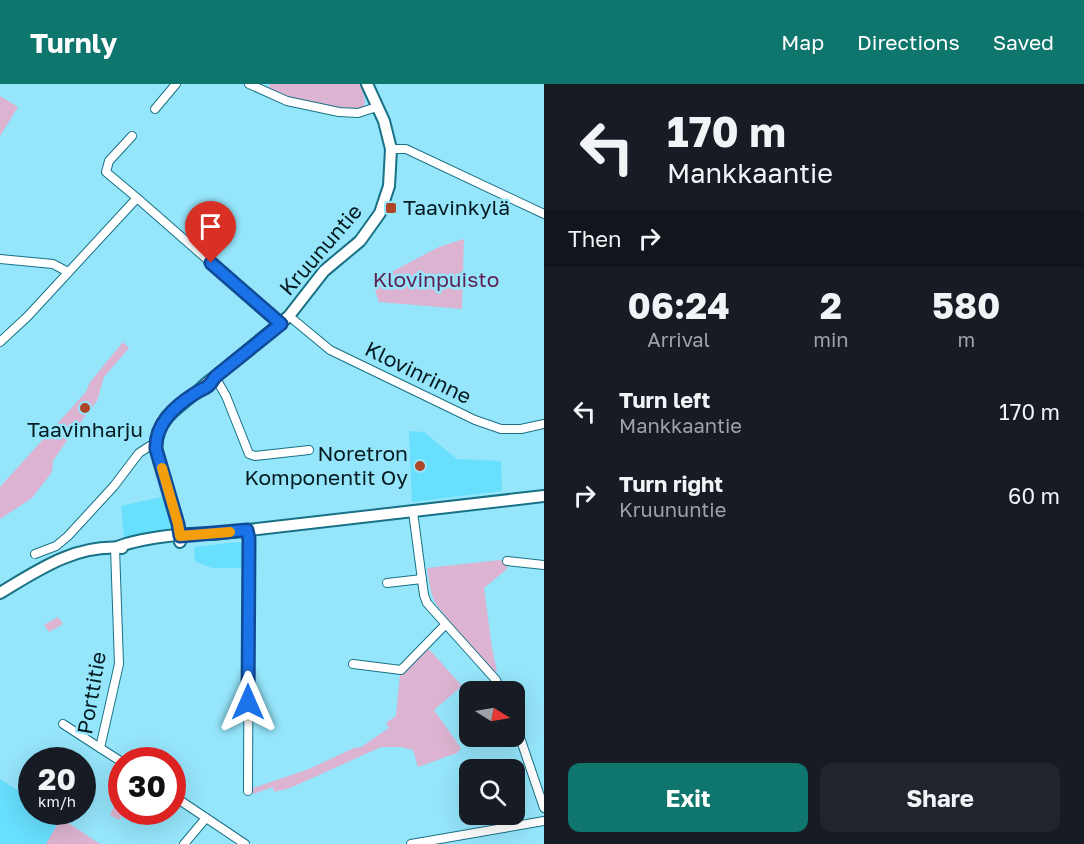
<!DOCTYPE html>
<meta charset="utf-8">
<style>
:root{--surface:#171b24;--page:#20242c;--text:#f1f3f6;--muted:#9ea1a6;--accent:#0f766e}
body{margin:0;font-family:"Golos Text",sans-serif;background:var(--page);color:var(--text);height:100vh;display:flex;flex-direction:column;font-size:22px;white-space:nowrap}
*{box-sizing:border-box;margin:0}
p{font-size:20px;color:var(--muted)}
.icon{flex:none;width:33px;height:33px;fill:none;stroke:currentColor;stroke-width:2;stroke-linecap:round;stroke-linejoin:round}
.map{position:relative;flex:1;overflow:hidden}
.drawer{display:flex;flex-direction:column;background:var(--surface);width:540px}
.drawer>*{flex:none}
.top-card{background:#171b24;color:var(--text);overflow:hidden}
.needle{width:39px;rotate:101deg}
.tools{position:absolute;left:459px;top:597px;display:grid;gap:12px}
.tools a{display:grid;place-items:center;width:66px;height:66px;border-radius:12px;background:var(--surface);box-shadow:0 6px 24px #0002;font-size:30px}
.speed{position:absolute;left:18px;top:663px;display:flex;gap:12px;font-size:30px;font-weight:700;text-align:center}
.speed>*{display:grid;place-content:center;width:78px;height:78px;border-radius:50%;background:var(--surface);box-shadow:0 6px 24px #0002;line-height:1}
.speed small{font-size:15px;font-weight:400}
.speed .limit{border:9px solid #d22;background:#fff;color:#111}
.pin{position:absolute;display:grid;place-items:center;width:51px;height:51px;color:#fff;margin:-62px -26px;border-radius:50% 50% 50% 0;rotate:-45deg;box-shadow:0 0 6px #0007}
.pin .icon{rotate:45deg}
.me{position:absolute;width:66px;margin:-33px;rotate:0deg;stroke-linejoin:round;filter:drop-shadow(0 0 4px #0008)}
.turn{display:flex;align-items:center;gap:21px;height:126px;padding:0 24px;font-size:27px}
.turn .icon{width:78px;height:78px;stroke-width:2.5}
.turn b{display:block;font-size:42px;line-height:51px}
.then{display:flex;align-items:center;height:57px;padding:0 24px;background:#0003;gap:12px;font-size:22px}
.eta{display:flex;justify-content:space-evenly;align-items:center;height:102px;text-align:center}
.eta b{font-size:36px;font-weight:700;line-height:42px}
.button{display:flex;gap:12px;margin-top:auto;padding:12px 24px}
.button a{flex:1;height:69px;border-radius:12px;background:var(--accent);color:#fff;font-size:24px;font-weight:700;line-height:69px;text-align:center}
.button a+a{background:var(--page);color:var(--text)}
ul{padding:0;list-style:none}
li{display:flex;align-items:center;gap:18px;height:84px;padding:0 24px}
li div{flex:1}
li b{display:block;font-size:22px}
li em{font-style:normal}
header{display:flex;align-items:center;gap:36px;box-sizing:border-box;height:84px;padding:0 30px;background:var(--accent);color:#fff}
header strong{font-size:28px}
nav{display:flex;gap:33px;margin-inline-start:auto;font-size:21px}
main{display:flex;flex:1;min-height:0}
.map>svg:first-child{display:block}
.built{fill:#67dffd}
.green{fill:#dcb3d0}
.lines{fill:none;stroke-linecap:round;stroke-linejoin:round}
.street-casing{stroke:#187185;stroke-width:10}
.secondary-casing{stroke:#187185;stroke-width:14}
.street{stroke:#fff;stroke-width:8}
.secondary{stroke:#fff;stroke-width:10}
.route-casing{stroke:#114b97;stroke-width:15}
.route{stroke:#1a73e8;stroke-width:10}
.slow{stroke:#f59e0b;stroke-width:10}
.poi-dot{fill:#ad4526;stroke:#95e5fb;stroke-width:2}
.labels{text-anchor:middle;stroke-width:5;stroke-linejoin:round;paint-order:stroke}
.poi-label{font-size:21px;fill:#041b21;stroke:#95e5fb;text-anchor:start}
.street-label{font-size:21px;fill:#041b21;stroke:#95e5fb}
.park-label{font-size:21px;fill:#5e1f51;stroke:#95e5fb}
</style>
<header>
<strong>Turnly</strong>
<nav><a>Map</a><a>Directions</a><a>Saved</a></nav>
</header>
<main>
<div class="map">
<svg width="544" height="760" viewBox="0 0 544 760">
<rect width="100%" height="100%" fill="#95e5fb"/>
<g class="built">
<path d="M409,347L424,348L457,375L501,377L502,407L412,418Z"/>
<path d="M170,411L178,443L124,454L121,422Z"/>
<path d="M239,458L243,460L247,468L246,484H212L195,477L194,463Z"/>
<path d="M0,695L31,715L32,728H50L61,734L46,760H0Z"/>
</g>
<g class="green">
<path d="M270,0H361L365,17L364,22L359,26L351,27L288,14L268,6Z"/>
<path d="M0,12L18,23L0,52Z"/>
<path d="M464,155L462,225L379,218L373,200L378,195L439,163Z"/>
<path d="M123,258L129,264L104,293L97,317L70,352L53,377L52,388L32,414L0,435V403L86,308L90,298Z"/>
<path d="M500,476L507,479V485L484,504L492,564L497,587L494,588L448,539C447,531 439,526 435,518C430,508 429,496 427,484Z"/>
<path d="M58,533L63,540L49,548L44,541Z"/>
<path d="M428,564L462,602L434,626L461,664L457,669L418,683L413,666L401,663H381L290,704L274,708L273,703L253,710V704L309,685L354,664L361,663L389,644L386,639L396,632L400,590L408,585Z"/>
<path d="M117,717L121,720L122,728H124L119,736L110,731Z"/>
<path d="M61,734L100,760H46Z"/>
</g>
<g class="lines">
<defs>
<g id="street">
<path d="M249,0L287,17L339,28L358,29L377,23"/>
<path d="M155,25L176,0"/>
<path d="M132,52L109,77L106,88L137,114"/>
<path d="M391,65H406L544,130"/>
<path d="M0,175L53,180L68,188"/>
<path d="M289,232L330,266L475,336L501,345H521L544,340"/>
<path d="M0,258L28,232L137,114L281,240"/>
<path d="M215,293L226,312L249,370L255,372L309,366"/>
<path d="M413,428L424,511L427,519L496,596L501,608"/>
<path d="M247,446L249,455L248,707"/>
<path d="M115,464L119,580L100,664L122,678"/>
<path d="M35,470L56,462L68,452L114,402L139,369L156,358"/>
<path d="M507,477L544,481"/>
<path d="M387,499L422,495"/>
<path d="M353,580L401,586L445,541"/>
<path d="M514,636L544,724"/>
<path d="M63,640L100,664"/>
<path d="M172,711L245,760"/>
<path d="M184,760L206,734"/>
<path d="M411,760L544,737"/>
</g>
<g id="secondary">
<path d="M180,458L178,440L156,365C155,338 174,327 193,311C201,305 206,298 215,293L289,232L324,187L360,157L380,129L389,102L391,65L384,37L367,0"/>
<path d="M115,464C138,454 189,448 214,450L544,412"/>
<path d="M0,509C38,486 76,460 122,464"/>
</g>
</defs>
<use href="#street" class="street-casing"/>
<use href="#secondary" class="secondary-casing"/>
<use href="#street" class="street"/>
<use href="#secondary" class="secondary"/>
</g>
<g class="lines">
<defs>
<path id="route" d="M211,179L281,240L215,293C208,305 205,303 194,310C174,323 155,340 156,365L178,440L180,452L247,446L249,455L248,618"/>
</defs>
<use href="#route" class="route-casing"/>
<use href="#route" class="route"/>
<path class="slow" d="M162,384L178,440L180,452L230,448"/>
</g>
<g class="poi-dot">
<rect x="385" y="118" width="12" height="12" rx="3"/>
<circle cx="85" cy="324" r="6"/>
<circle cx="420" cy="382" r="6"/>
</g>
<g class="labels">
<g class="poi-label">
<text x="403" y="131">Taavinkylä</text>
<text x="85" y="353" text-anchor="middle">Taavinharju</text>
<text x="408" y="377" text-anchor="end">Noretron<tspan x="408" dy="24">Komponentit Oy</tspan></text>
</g>
<g class="street-label">
<text transform="translate(321 166) rotate(-49)" y="7">Kruununtie</text>
<text transform="translate(418 289) rotate(26)" y="7">Klovinrinne</text>
<text transform="translate(92 609) rotate(-80)" y="7">Porttitie</text>
</g>
<g class="park-label">
<text x="436" y="203">Klovinpuisto</text>
</g>
</g>
</svg>
<div class="tools">
<a><svg class="needle" viewBox="-14 -14 28 28"><path d="M0-13l5 13h-10z" fill="#e53935"/><path d="M0 13l5-13h-10z" fill="#9ea1a6"/></svg></a>
<a><svg class="icon" aria-label="search" viewBox="0 0 24 24"><circle cx="10" cy="10" r="6"/><path d="M15 15l6 6"/></svg></a>
</div>
<div class="speed"><div>20<small>km/h</small></div><div class="limit">30</div></div>
<div class="pin" style="left:211px;top:179px;background:#d93025"><svg class="icon" aria-label="arrive" viewBox="0 0 24 24"><path d="M6 21V4h12l-3 4 3 4H6"/></svg></div>
<svg class="me" style="left:248px;top:618px" viewBox="-20 -20 40 40"><path d="M0-17L14 15 0 8-14 15z" fill="#1a73e8" stroke="#fff" stroke-width="4"/></svg>
</div>
<section class="drawer">
<div class="top-card">
<div class="turn"><svg class="icon" aria-label="left" viewBox="0 0 24 24"><path d="M17 20v-9H6M10 6l-5 5 5 5"/></svg><div><b>170 m</b>Mankkaantie</div></div>
<div class="then">Then<svg class="icon" aria-label="right" viewBox="0 0 24 24"><path d="M7 20v-9h11M14 6l5 5-5 5"/></svg></div>
</div>
<div class="eta">
<div><b>06:24</b><p>Arrival</p></div>
<div><b>2</b><p>min</p></div>
<div><b>580</b><p>m</p></div>
</div>
<ul>
<li><svg class="icon" aria-label="left" viewBox="0 0 24 24"><path d="M17 20v-9H6M10 6l-5 5 5 5"/></svg><div><b>Turn left</b><p>Mankkaantie</p></div><em>170 m</em></li>
<li><svg class="icon" aria-label="right" viewBox="0 0 24 24"><path d="M7 20v-9h11M14 6l5 5-5 5"/></svg><div><b>Turn right</b><p>Kruununtie</p></div><em>60 m</em></li>
</ul>
<div class="button"><a>Exit</a><a>Share</a></div>
</section>
</main>
